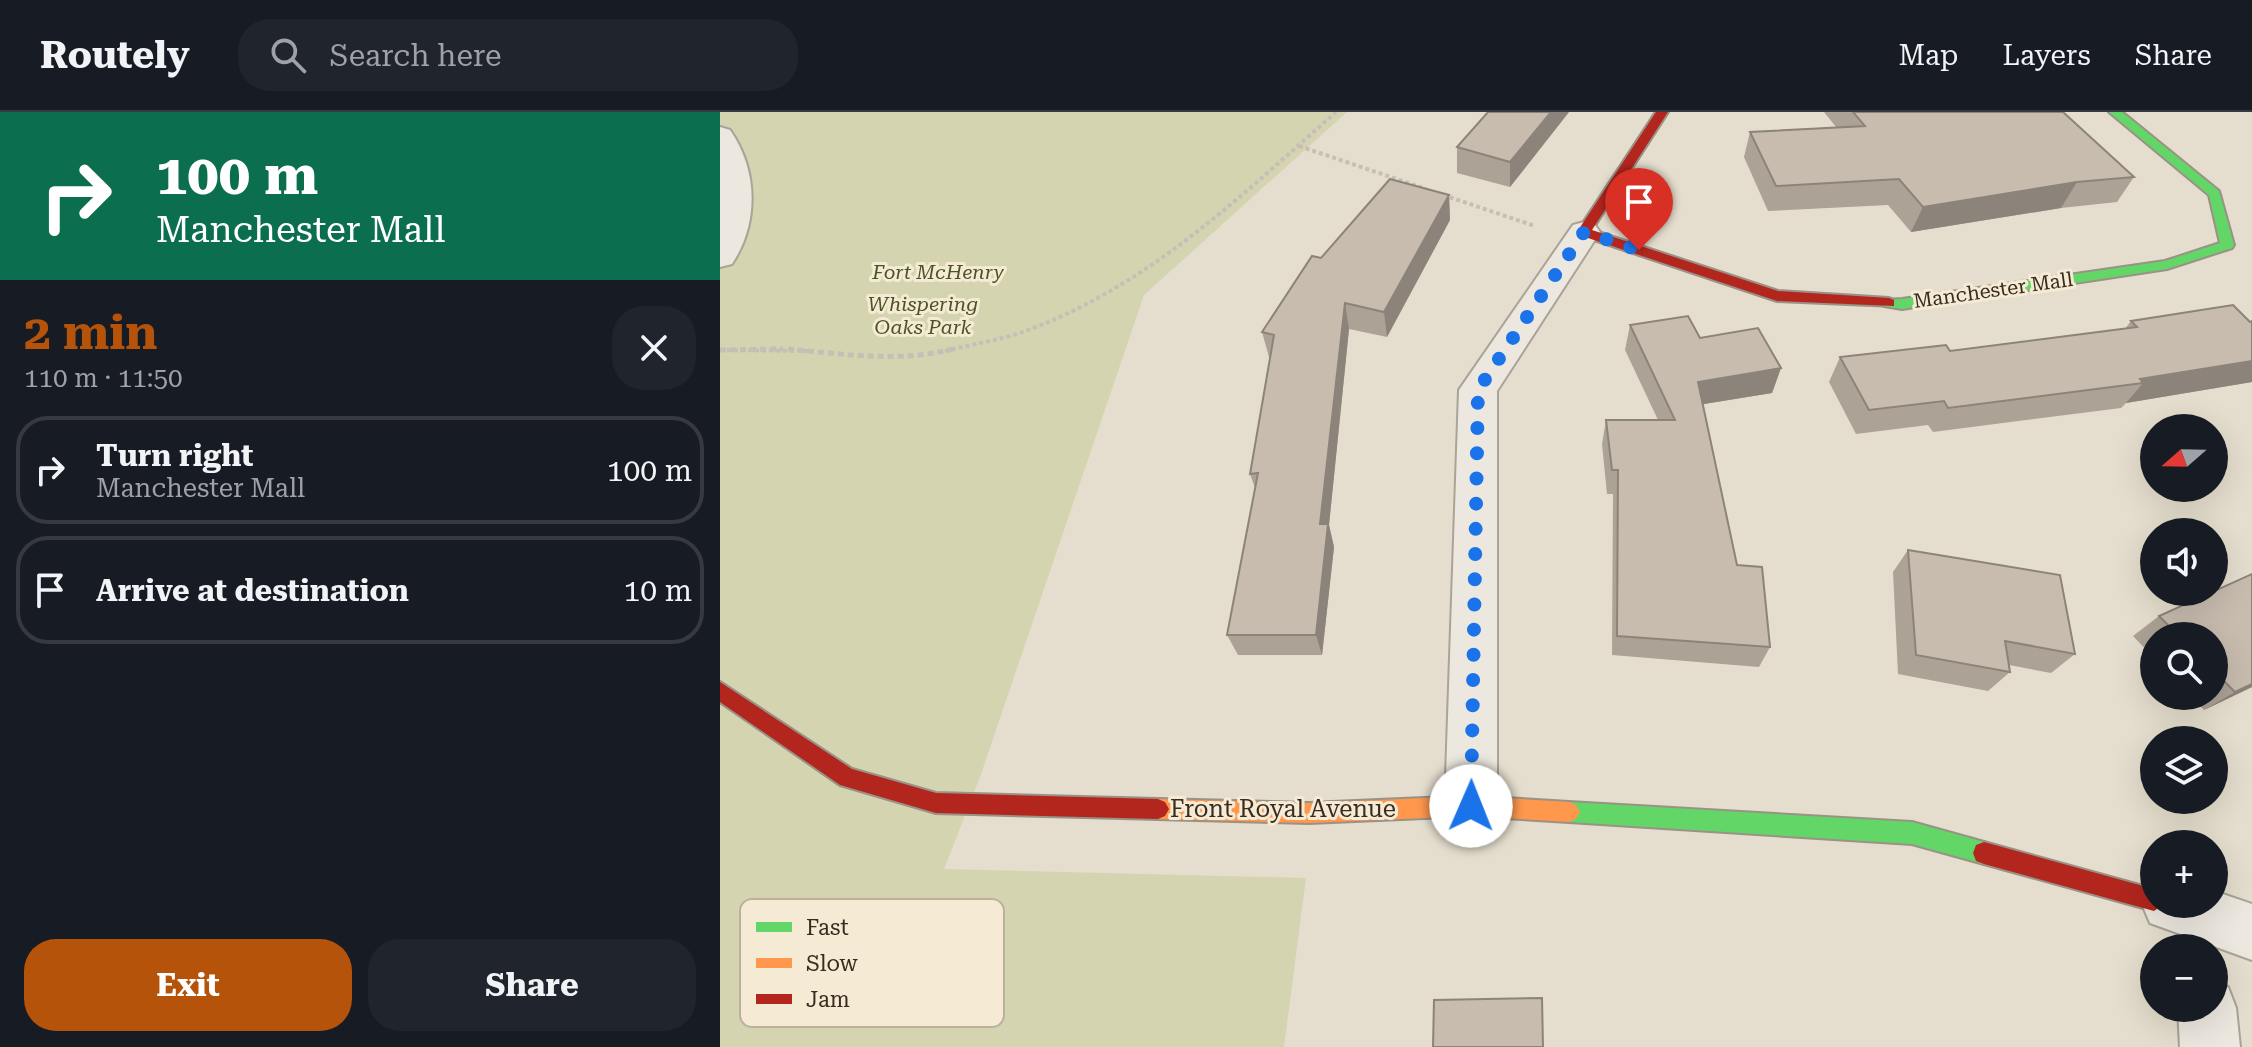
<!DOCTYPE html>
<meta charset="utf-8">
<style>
:root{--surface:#171b24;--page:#20242c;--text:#f1f3f6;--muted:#9ea1a6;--line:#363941;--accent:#b45309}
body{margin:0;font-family:"Roboto Serif",serif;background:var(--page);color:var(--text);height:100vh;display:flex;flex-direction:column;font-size:30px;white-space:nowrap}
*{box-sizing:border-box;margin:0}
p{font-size:26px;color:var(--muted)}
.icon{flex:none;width:44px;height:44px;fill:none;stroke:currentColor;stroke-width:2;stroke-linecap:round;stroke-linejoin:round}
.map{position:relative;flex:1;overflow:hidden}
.details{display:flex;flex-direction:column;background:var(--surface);width:720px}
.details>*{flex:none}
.guide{background:#0b6e4f;color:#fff;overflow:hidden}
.needle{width:52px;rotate:250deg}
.tools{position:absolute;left:1420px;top:302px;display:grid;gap:16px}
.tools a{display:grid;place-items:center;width:88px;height:88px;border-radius:50%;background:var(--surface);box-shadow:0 8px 32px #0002;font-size:40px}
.pin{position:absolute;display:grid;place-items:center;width:68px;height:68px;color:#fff;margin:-82px -34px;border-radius:50% 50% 50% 0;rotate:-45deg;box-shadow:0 0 8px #0007}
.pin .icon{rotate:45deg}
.me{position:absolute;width:88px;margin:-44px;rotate:1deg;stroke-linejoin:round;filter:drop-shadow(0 0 6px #0008)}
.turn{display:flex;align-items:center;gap:28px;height:168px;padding:0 24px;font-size:36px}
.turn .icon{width:104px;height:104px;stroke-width:2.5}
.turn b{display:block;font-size:56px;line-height:68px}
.round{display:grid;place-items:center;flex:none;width:84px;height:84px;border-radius:32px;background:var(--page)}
.overview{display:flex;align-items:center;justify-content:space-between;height:136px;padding:0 24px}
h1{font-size:48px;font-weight:700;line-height:60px;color:var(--accent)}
.primary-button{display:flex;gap:16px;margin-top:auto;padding:16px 24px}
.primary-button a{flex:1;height:92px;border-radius:32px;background:var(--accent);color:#fff;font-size:32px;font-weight:700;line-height:92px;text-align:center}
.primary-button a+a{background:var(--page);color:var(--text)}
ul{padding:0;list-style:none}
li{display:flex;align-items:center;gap:24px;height:108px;margin:0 16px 12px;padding:0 8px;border:4px solid var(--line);border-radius:32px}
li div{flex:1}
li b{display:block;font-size:30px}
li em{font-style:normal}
header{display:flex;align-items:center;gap:48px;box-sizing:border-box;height:112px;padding:0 40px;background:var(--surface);border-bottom:2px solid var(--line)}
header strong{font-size:38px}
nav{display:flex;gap:44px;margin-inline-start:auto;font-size:28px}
.search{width:560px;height:72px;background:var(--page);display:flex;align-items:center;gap:20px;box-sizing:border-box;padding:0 28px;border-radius:32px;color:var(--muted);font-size:30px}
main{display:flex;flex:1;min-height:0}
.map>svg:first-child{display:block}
.green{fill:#d4d4b1}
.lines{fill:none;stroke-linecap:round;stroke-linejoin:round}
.street-casing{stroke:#aaa397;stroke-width:4}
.fast-casing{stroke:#9a9286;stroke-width:4}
.slow-casing{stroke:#9a9286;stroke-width:4}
.jam-casing{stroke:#9a9286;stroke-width:4}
.path-far1{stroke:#c5bfb6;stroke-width:4;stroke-dasharray:4 3;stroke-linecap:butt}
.path{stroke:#c5bfb6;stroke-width:5;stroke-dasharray:6 4;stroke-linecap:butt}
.street{fill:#ede8df;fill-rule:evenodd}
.fast{fill:#63d668;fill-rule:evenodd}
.slow{fill:#ff974d;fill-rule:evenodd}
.jam{fill:#b3261e;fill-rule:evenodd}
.wall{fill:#aca296}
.shaded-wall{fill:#8c847a}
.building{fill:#c8bcaf;stroke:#8c847a;stroke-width:2}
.route{stroke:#1a73e8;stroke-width:14;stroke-dasharray:0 25.2}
.labels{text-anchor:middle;stroke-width:6;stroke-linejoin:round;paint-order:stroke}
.far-park-label{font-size:20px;font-style:italic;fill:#4a5526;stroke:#f5ebd5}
.far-street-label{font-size:20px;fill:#392b1f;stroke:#f5ebd5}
.street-label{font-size:24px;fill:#392b1f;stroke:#f5ebd5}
.key{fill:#f5ebd5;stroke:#bdb19e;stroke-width:2}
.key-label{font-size:22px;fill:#392b1f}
</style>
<header>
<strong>Routely</strong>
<div class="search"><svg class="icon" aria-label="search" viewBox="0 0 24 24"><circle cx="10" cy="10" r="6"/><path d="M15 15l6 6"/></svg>Search here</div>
<nav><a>Map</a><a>Layers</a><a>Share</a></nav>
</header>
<main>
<section class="details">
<div class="guide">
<div class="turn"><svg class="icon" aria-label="right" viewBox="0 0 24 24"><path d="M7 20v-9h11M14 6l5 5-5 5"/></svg><div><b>100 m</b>Manchester Mall</div></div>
</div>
<div class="overview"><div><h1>2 min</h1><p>110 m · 11:50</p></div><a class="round"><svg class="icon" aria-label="close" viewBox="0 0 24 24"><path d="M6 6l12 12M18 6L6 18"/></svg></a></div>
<ul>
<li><svg class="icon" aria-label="right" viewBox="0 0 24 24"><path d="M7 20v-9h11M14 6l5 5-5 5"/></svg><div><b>Turn right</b><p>Manchester Mall</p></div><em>100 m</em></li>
<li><svg class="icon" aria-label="arrive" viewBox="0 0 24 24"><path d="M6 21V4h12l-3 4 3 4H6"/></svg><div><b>Arrive at destination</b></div><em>10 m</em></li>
</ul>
<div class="primary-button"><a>Exit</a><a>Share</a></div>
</section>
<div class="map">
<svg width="1532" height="935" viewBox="0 0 1532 935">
<rect width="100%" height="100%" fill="#e5dece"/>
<path class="green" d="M0,0H627L424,183L260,665L224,757L586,766L564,935H0Z"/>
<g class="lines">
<defs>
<g id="street">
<path d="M0,15L10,18C38,58 39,111 12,152L0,155Z"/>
<path d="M864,110L875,113L880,120L777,279V694L769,712L751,719L733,712L725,694L739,278L853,113Z"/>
<path d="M1434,771V792H1494V779L1532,792V848L1430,811L1422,792L1430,773Z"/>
<path d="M1494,870L1508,875L1516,896L1520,935H1460L1458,896H1494Z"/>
</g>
<g id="fast">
<path d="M1389,0H1402L1499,79L1514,133L1512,136L1447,157L1182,197L1164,194V188L1182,187L1445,149L1500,131L1489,83Z"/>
<path d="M849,690L1192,710L1264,730L1272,733L1275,741L1272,749L1264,752L1192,732L849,710L842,707L838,700L842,693Z"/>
</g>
<path id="slow" d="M751,684L849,690L856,693L860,700L856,707L849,710L751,704L589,711L438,707L431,704L427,697L431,690L438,687L589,691Z"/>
<g id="jam">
<path d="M936,0H948L872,118L1058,179L1169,186L1174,188V194L1057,189L859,123L857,120Z"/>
<path d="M0,570L132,657L216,681L438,687L445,690L449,697L445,704L438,707L216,701L120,673L0,590Z"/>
<path d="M1264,730L1434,777V792H1444L1434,799L1264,752L1256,749L1253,741L1256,733Z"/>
</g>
</defs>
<use href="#street" class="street-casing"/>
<use href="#fast" class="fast-casing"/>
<use href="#slow" class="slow-casing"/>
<use href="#jam" class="jam-casing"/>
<g class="path-far1">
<path d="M579,34L706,77"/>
<path d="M723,83L815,114"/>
<path d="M0,238L90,239"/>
<path d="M225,239C253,232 282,228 308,218C428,174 522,83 616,0"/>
</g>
<g class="path">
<path d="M68,237C123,242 179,251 233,237"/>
<path d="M0,238L63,237"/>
</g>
<use href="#street" class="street"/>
<use href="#fast" class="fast"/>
<use href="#slow" class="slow"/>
<use href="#jam" class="jam"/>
</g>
<g class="wall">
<path d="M849,0L790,75L737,61V35Z"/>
<path d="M1104,0H1343L1414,65L1397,90L1341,96L1191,120L1168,93L1048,99L1024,45L1030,20L1116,15Z"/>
<path d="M729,83L730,108L667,225L629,217L609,413L614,435L602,543H518L507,523L535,376L530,362L550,245H549L542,220L601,146Z"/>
<path d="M1411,209H1532V270L1406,291L1401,296L1213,320L1208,313L1136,322L1109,270L1120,245L1230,239L1405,217Z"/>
<path d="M910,213L980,226L1061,256L1052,281L983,292L1017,453L1050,535L1039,555L892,543L893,382H887L882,332L886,308H938L905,238Z"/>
<path d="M1188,438L1355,542L1331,561L1289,553L1290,560L1268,579L1178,562L1173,460Z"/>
<path d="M1532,462V575L1484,598L1470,584H1494V524H1434V546L1413,524L1439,504Z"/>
</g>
<g class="shaded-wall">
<path d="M831,0H849L790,75V50Z"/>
<path d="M1357,70L1341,96L1191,120L1203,95Z"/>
<path d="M729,83L730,108L667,225L664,200Z"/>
<path d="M625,191L629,217L609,413L614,435L602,543L596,523L600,412Z"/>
<path d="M1532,249V270L1406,291L1423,271L1420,267Z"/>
<path d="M1061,256L1052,281L972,294L978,270Z"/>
<path d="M1532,572V575L1484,598L1515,580Z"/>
</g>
<g class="building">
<path d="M768,0H831L790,50L737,35Z"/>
<path d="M1133,0H1343L1414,65L1357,70L1203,95L1179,67L1056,74L1030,20L1145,14Z"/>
<path d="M670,67L729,83L664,200L625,191L600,412H608L596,523H507L538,361L530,362L554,223L542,220L592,144L601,146Z"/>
<path d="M1513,193L1530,210L1532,209V249L1420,267L1423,271L1228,296L1224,289L1149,298L1120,245L1226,233L1230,239L1417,215L1411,209Z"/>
<path d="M968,204L980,226L1038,216L1061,256L978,270L1017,453L1042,455L1050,535L897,524L898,358H892L886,308H955L910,213Z"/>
<path d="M1188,438L1340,463L1355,542L1285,529L1290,560L1196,543Z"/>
<path d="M1532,462V572L1515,580L1494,559V524H1459L1439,504Z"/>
<path d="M822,886L823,935H713L714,888Z"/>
</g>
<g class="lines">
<path class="route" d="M751,694L758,278L864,120L919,138"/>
</g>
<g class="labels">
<g class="far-park-label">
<text x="218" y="167">Fort McHenry</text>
<text x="203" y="199">Whispering<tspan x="203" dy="23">Oaks Park</tspan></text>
</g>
<g class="far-street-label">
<text transform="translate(1273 178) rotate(-8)" y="7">Manchester Mall</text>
</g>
<g class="street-label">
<text x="563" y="705">Front Royal Avenue</text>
</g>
</g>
<rect x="20" y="787" width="264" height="128" rx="12" class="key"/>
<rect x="36" y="810" width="36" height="10" fill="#63d668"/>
<rect x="36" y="846" width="36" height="10" fill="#ff974d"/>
<rect x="36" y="882" width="36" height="10" fill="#b3261e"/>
<g class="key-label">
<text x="86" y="823">Fast</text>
<text x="86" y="859">Slow</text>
<text x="86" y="895">Jam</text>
</g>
</svg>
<div class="tools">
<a><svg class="needle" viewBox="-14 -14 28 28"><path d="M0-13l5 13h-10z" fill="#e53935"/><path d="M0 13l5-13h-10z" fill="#9ea1a6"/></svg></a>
<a><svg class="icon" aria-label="sound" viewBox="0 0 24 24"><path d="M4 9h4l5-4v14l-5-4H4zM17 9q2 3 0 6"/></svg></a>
<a><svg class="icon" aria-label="search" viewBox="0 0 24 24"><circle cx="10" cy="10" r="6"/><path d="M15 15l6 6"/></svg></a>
<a><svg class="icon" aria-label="layers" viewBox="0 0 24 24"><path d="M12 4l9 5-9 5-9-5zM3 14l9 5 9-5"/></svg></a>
<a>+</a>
<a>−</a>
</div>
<div class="pin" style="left:919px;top:138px;background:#d93025"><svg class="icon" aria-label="arrive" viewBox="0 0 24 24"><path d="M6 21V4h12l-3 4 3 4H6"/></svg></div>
<svg class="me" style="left:751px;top:694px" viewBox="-20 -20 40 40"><circle r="19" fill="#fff"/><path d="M0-13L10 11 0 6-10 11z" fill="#1a73e8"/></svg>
</div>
</main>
